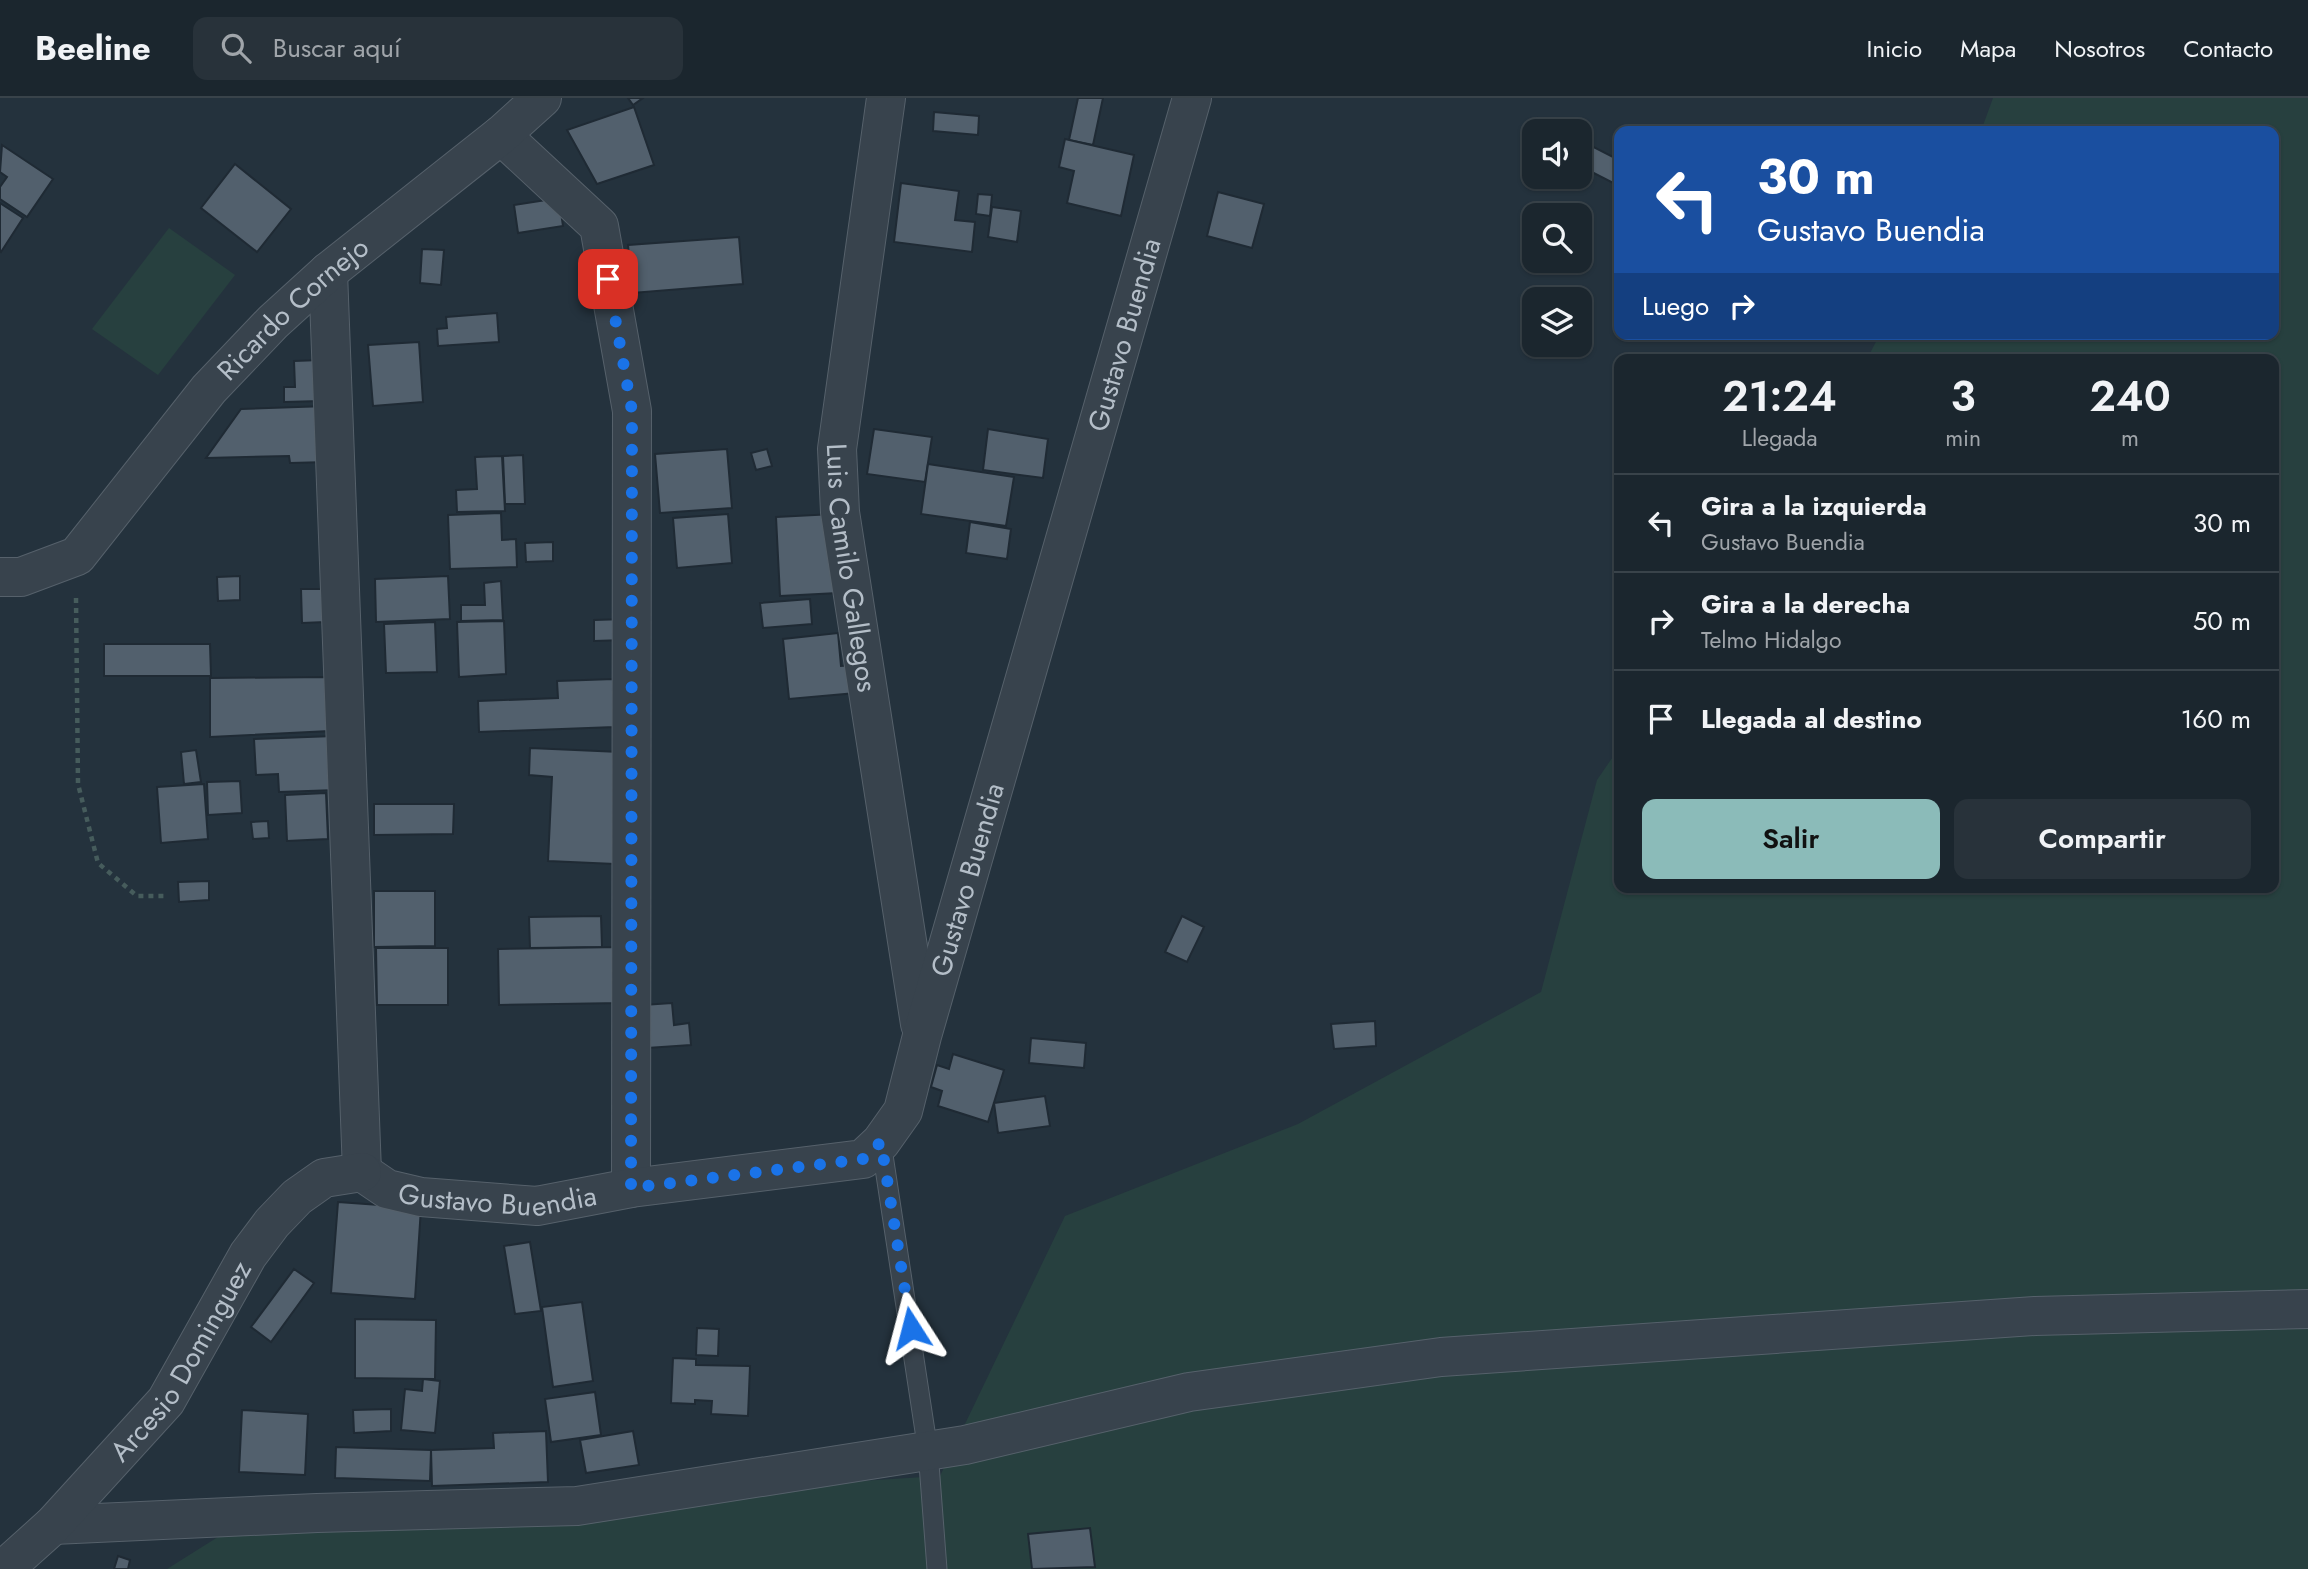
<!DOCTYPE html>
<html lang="es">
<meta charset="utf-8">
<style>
:root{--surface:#1b262e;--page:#28323a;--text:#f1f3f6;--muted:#a0a5aa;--line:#39434a;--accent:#8bbbb9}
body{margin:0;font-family:Jost,sans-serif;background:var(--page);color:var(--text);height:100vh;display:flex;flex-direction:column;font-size:26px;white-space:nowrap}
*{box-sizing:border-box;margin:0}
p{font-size:23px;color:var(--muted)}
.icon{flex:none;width:38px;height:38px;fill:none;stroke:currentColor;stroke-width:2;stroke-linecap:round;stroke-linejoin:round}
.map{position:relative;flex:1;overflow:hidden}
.side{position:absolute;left:1614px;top:256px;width:665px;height:539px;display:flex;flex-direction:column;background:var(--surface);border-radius:14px;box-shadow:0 2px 5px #0004,0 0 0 2px var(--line)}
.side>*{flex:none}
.top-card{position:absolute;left:1614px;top:28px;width:665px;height:214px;border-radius:14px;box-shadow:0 2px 5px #0004,0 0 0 2px var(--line);background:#1a4fa0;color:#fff;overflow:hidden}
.controls{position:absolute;left:1522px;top:21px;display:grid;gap:14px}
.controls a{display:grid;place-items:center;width:70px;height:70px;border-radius:14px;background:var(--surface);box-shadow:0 2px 5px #0004,0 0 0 2px var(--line);font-size:35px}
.pin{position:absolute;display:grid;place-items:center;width:60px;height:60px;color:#fff;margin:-30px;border-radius:14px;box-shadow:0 4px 10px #0006}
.me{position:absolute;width:77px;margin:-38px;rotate:351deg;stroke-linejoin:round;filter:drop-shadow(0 0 5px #0008)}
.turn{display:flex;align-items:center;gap:24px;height:147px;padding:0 28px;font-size:32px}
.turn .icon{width:91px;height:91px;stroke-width:2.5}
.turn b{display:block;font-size:49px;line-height:60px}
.then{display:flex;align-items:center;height:66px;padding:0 28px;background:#0003;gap:14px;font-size:26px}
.eta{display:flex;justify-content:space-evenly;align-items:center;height:119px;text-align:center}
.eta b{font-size:42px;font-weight:600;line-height:49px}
.cta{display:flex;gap:14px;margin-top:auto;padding:14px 28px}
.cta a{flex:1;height:80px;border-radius:14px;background:var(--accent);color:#111;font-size:28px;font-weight:600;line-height:80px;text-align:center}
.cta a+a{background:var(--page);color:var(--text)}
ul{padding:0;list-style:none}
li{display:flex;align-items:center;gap:21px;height:98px;padding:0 28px;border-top:2px solid var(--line)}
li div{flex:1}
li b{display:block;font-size:26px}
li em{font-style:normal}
header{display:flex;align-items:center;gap:42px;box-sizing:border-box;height:98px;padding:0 35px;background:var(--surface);border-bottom:2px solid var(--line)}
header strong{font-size:33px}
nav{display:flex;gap:38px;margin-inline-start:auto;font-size:24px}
.search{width:490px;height:63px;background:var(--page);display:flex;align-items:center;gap:18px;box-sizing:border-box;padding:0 24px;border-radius:14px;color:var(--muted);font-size:26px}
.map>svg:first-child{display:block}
.green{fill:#27403f}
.building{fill:#52606d;stroke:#1f2a34;stroke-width:2}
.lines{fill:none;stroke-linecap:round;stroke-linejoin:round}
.lane-casing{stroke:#56616b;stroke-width:21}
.street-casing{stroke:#56616b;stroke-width:40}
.path{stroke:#465c5c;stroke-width:4.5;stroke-dasharray:5 5;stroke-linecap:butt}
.lane{stroke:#38434d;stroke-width:19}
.street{stroke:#38434d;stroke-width:38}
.route{stroke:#1a73e8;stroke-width:12;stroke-dasharray:0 21.6}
.labels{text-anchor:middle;stroke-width:5;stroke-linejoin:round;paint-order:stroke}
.street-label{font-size:28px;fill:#b4bec8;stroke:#1d2832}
</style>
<header>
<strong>Beeline</strong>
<div class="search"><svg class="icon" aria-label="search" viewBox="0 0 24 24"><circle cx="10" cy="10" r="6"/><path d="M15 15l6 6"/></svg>Buscar aquí</div>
<nav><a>Inicio</a><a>Mapa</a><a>Nosotros</a><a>Contacto</a></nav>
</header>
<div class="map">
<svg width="2308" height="1471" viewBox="0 0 2308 1471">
<rect width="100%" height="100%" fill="#24323d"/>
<g class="green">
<path d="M1993,0H2308V1471H167L245,1422L940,1378L1065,1118L1298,1026L1541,894L1597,682L1619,650V789H2273V261H1867L1880,236H2273V33H1981Z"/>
<path d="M169,130L235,177L158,277L92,231Z"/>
</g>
<g class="building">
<path d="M628,0H643L633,7Z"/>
<path d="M1078,0H1103L1093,47L1069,42Z"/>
<path d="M634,9L654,67L597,86L567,32Z"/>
<path d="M934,14L979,18L978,37L933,33Z"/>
<path d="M1538,20L1563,33H1535V45L1528,42Z"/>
<path d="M1065,41L1134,57L1121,118L1067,105L1074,73L1059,69Z"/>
<path d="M1580,42L1619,62V88L1580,68Z"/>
<path d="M2,47L53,81L27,119L0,101V89L7,79L0,74Z"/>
<path d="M235,66L291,111L257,154L201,110Z"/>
<path d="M901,85L959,93L955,122L975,124L972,154L894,144Z"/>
<path d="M1218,94L1264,106L1252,150L1207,138Z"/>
<path d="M978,96L992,97L990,118L976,116Z"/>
<path d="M559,100L563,128L518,135L514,107Z"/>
<path d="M0,105L23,120L1,154L0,153Z"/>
<path d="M992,109L1021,113L1017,144L988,139Z"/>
<path d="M739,139L743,186L632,195L628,147Z"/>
<path d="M422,151L444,152L441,187L420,185Z"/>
<path d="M497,215L499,244L438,248L437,231L447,230L446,219Z"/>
<path d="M419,244L423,304L373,308L368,247Z"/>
<path d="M320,262L321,303L284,304V289H295L294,263Z"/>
<path d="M327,308L328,364L290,365L289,358L206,360L241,311Z"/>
<path d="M874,331L932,339L925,384L867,376Z"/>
<path d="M988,331L1048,341L1043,380L983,372Z"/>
<path d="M727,351L732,410L660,415L655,356Z"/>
<path d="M767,351L772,368L756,372L751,355Z"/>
<path d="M523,357L525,406H505L503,358Z"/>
<path d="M502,358L505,413L457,414L456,392L477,391L475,359Z"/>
<path d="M928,366L1014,379L1006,428L921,416Z"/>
<path d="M501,415L502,442L516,441L517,469L450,471L448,417Z"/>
<path d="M728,416L732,465L677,470L673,420Z"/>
<path d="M834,416L838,495L780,498L776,419Z"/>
<path d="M970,424L1011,431L1007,461L966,455Z"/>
<path d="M553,444V463L526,464L525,445Z"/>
<path d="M240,478V502L218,503L217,479Z"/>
<path d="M448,478L450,521L376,524L375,481Z"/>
<path d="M501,483L503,522L461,523V507H485L484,485Z"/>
<path d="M301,491H325L326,524L302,525Z"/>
<path d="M810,501L812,526L763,530L760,505Z"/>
<path d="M625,521V542L594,543V522Z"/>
<path d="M504,523L506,576L459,579L457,524Z"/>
<path d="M435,524L437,574L386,575L384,526Z"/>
<path d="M838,535L841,568L854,567L856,595L789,601L783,541Z"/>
<path d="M104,546H210L211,578H104Z"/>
<path d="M330,579V633L210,639V580Z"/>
<path d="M614,581L615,629L479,634L478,603L558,600L557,583Z"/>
<path d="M334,638L337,692L279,694L278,676L256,677L254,641Z"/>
<path d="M530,650L620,654L615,766L548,763L552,679L529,677Z"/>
<path d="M196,652L201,684L184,686L181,654Z"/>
<path d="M240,683L242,715L208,717L207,684Z"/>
<path d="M204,686L208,741L161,745L157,689Z"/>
<path d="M326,695L328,741L287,743L285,697Z"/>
<path d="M374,706H454L453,736L374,737Z"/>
<path d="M268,723L269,740L253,741L251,724Z"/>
<path d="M209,783V802L179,804L178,784Z"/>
<path d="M374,793H435V848L374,849Z"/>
<path d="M601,818L602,849L530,850L529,819Z"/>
<path d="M1182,818L1204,829L1187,864L1165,854Z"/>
<path d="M621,849L622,905L499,907L498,851Z"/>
<path d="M376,850H448V907H377Z"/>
<path d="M672,905L674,927L689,925L691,947L647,950L643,907Z"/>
<path d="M1375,923L1376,948L1334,951L1331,926Z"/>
<path d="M1031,940L1086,945L1084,970L1029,965Z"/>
<path d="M953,956L1004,972L988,1024L938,1008L942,993L931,989L937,967L949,971Z"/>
<path d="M1045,998L1050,1028L998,1035L994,1005Z"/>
<path d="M338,1104L421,1110L415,1201L331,1195Z"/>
<path d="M530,1144L541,1213L515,1216L504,1148Z"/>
<path d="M294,1171L314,1185L271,1244L251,1229Z"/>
<path d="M582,1204L593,1283L553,1289L542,1209Z"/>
<path d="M355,1221L436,1222L435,1281L355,1280Z"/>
<path d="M697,1230L719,1231L718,1258L696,1257Z"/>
<path d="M673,1260L696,1261V1267L750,1268L748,1318L711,1316L712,1303L695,1302V1306L671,1305Z"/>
<path d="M423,1281L440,1283L435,1335L401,1332L405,1291L422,1293Z"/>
<path d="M595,1294L601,1337L551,1344L545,1301Z"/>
<path d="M391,1311V1333L354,1335L353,1312Z"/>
<path d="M242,1312L308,1316L305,1377L239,1374Z"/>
<path d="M546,1333L548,1384L432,1388L431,1352L494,1350L493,1335Z"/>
<path d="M633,1333L639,1367L586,1375L580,1342Z"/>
<path d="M336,1349L431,1352L430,1383L335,1380Z"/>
<path d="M1090,1430L1095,1469L1032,1471L1028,1436Z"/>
<path d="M118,1458L130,1462L128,1471H114Z"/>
</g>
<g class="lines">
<defs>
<path id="lane" d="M881,1044L928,1353L937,1471"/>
<g id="street">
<path id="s1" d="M886,0L837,351L840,414L920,926"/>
<path d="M501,37L599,128L632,313L631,1090"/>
<path d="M328,174L362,1074"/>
<path id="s2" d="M0,479H21L77,458L209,291L273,224L328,174L501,37L542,0"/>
<path id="s3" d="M362,1074L387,1091L421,1099L537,1108L631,1090L863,1061L881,1044L903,1013L922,938L1192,0"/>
<path d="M53,1427L317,1415L577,1408L965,1347L1189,1294L1441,1259L2035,1218L2308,1211"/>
<path id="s4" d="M4,1471L53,1427L166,1303L248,1157L272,1125L297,1099L324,1080L362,1074"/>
</g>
</defs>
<use href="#lane" class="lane-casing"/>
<use href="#street" class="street-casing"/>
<path class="path" d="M76,500L78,686L98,765L137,798H164"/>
<use href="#lane" class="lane"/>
<use href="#street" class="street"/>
</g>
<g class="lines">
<path class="route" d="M608,181L632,313L631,1090L863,1061L881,1044L911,1230"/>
</g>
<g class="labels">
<g class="street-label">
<text dy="10" stroke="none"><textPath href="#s2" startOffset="410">Ricardo Cornejo</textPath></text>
<text dy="10" stroke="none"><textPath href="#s3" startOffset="1381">Gustavo Buendia</textPath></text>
<text dy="10" stroke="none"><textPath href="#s1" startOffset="474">Luis Camilo Gallegos</textPath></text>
<text dy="10" stroke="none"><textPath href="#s3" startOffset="814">Gustavo Buendia</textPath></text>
<text dy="10" stroke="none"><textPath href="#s3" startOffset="142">Gustavo Buendia</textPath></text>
<text dy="10" stroke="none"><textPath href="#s4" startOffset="275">Arcesio Dominguez</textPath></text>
</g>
</g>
</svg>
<div class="controls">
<a><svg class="icon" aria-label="sound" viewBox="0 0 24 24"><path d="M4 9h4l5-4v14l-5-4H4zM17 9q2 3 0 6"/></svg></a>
<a><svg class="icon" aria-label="search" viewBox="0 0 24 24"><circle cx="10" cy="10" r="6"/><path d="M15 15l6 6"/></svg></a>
<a><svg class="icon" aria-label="layers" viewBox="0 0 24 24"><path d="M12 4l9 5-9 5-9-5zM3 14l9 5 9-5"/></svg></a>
</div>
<div class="pin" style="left:608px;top:181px;background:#d93025"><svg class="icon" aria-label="arrive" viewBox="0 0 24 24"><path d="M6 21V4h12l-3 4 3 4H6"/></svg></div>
<svg class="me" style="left:911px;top:1230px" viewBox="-20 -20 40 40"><path d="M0-17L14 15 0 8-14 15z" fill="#1a73e8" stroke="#fff" stroke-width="4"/></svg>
<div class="top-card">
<div class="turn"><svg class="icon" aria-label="left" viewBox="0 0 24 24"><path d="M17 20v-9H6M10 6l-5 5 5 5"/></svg><div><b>30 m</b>Gustavo Buendia</div></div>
<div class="then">Luego<svg class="icon" aria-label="right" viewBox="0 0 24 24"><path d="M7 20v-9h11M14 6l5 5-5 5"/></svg></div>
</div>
<section class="side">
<div class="eta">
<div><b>21:24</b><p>Llegada</p></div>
<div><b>3</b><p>min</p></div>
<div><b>240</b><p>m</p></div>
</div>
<ul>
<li><svg class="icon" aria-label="left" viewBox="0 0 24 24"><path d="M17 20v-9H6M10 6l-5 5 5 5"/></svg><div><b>Gira a la izquierda</b><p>Gustavo Buendia</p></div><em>30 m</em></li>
<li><svg class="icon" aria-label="right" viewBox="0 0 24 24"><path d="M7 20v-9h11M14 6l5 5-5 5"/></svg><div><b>Gira a la derecha</b><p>Telmo Hidalgo</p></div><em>50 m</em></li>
<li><svg class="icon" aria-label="arrive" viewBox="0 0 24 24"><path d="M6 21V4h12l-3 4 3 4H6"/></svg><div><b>Llegada al destino</b></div><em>160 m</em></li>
</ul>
<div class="cta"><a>Salir</a><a>Compartir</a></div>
</section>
</div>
